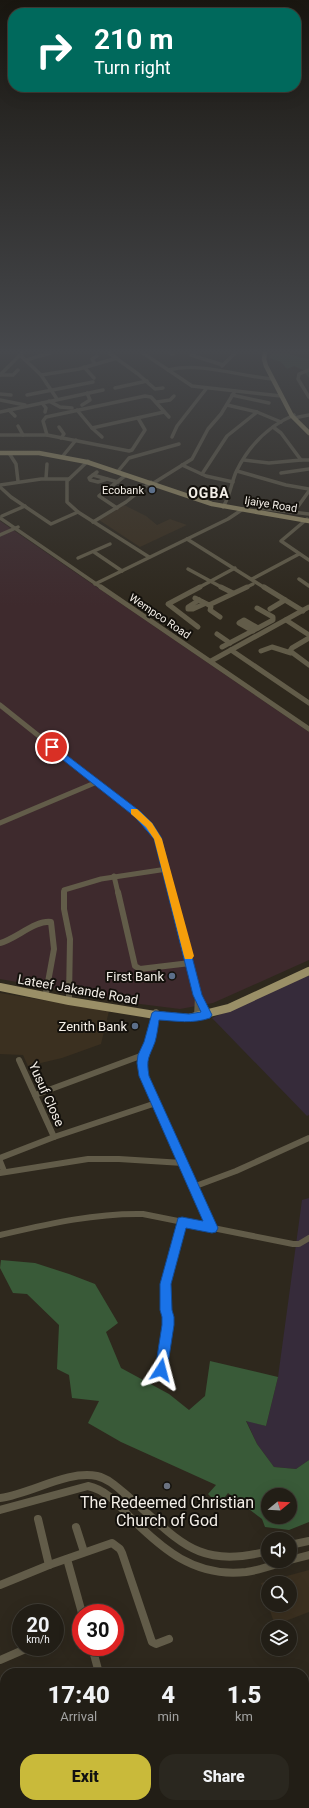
<!DOCTYPE html>
<style>
:root{--surface:#221e16;--page:#2a271f;--text:#f1f3f6;--muted:#a2a2a1;--line:#3f3c35;--accent:#c9ba3a}
body{margin:0;font-family:Roboto,sans-serif;background:var(--page);color:var(--text);height:100vh;display:flex;flex-direction:column;font-size:15px;white-space:nowrap}
*{box-sizing:border-box;margin:0}
p{font-size:13px;color:var(--muted)}
.icon{flex:none;width:22px;height:22px;fill:none;stroke:currentColor;stroke-width:2;stroke-linecap:round;stroke-linejoin:round}
.map{position:relative;flex:1;overflow:hidden}
.panel{position:absolute;left:0px;top:1668px;width:309px;height:140px;display:flex;flex-direction:column;background:var(--surface);border-radius:16px 16px 0 0;box-shadow:0 4px 16px #0002,0 0 0 1px var(--line)}
.panel>*{flex:none}
.hud{position:absolute;left:8px;top:8px;width:293px;height:84px;border-radius:16px;box-shadow:0 4px 16px #0002,0 0 0 1px var(--line);background:#00695c;color:#fff;overflow:hidden}
.needle{width:26px;rotate:72deg}
.fabs{position:absolute;left:261px;top:1488px;display:grid;gap:8px}
.fabs a{display:grid;place-items:center;width:36px;height:36px;border-radius:50%;background:var(--surface);box-shadow:0 4px 16px #0002,0 0 0 1px var(--line);font-size:20px}
.speed{position:absolute;left:12px;top:1604px;display:flex;gap:8px;font-size:20px;font-weight:700;text-align:center}
.speed>*{display:grid;place-content:center;width:52px;height:52px;border-radius:50%;background:var(--surface);box-shadow:0 4px 16px #0002,0 0 0 1px var(--line);line-height:1}
.speed small{font-size:10px;font-weight:400}
.speed .limit{border:6px solid #d22;background:#fff;color:#111}
.pin{position:absolute;display:grid;place-items:center;width:34px;height:34px;color:#fff;margin:-17px;border:2px solid #fff;border-radius:50%;box-shadow:0 1px 4px #0007}
.me{position:absolute;width:44px;margin:-22px;rotate:9deg;stroke-linejoin:round;filter:drop-shadow(0 0 3px #0008)}
.turn{display:flex;align-items:center;gap:14px;height:84px;padding:0 20px;font-size:18px}
.turn .icon{width:52px;height:52px;stroke-width:2.5}
.turn b{display:block;font-size:28px;line-height:34px}
.eta{display:flex;justify-content:space-evenly;align-items:center;height:68px;text-align:center}
.eta b{font-size:24px;font-weight:800;line-height:28px}
.action{display:flex;gap:8px;margin-top:auto;padding:8px 20px}
.action a{flex:1;height:46px;border-radius:16px;background:var(--accent);color:#111;font-size:16px;font-weight:800;line-height:46px;text-align:center}
.action a+a{background:var(--page);color:var(--text)}
.map>svg:first-child{display:block}
.commercial{fill:#362b3a}
.industrial{fill:#3e2a2d}
.built{fill:#3b3020}
.green{fill:#364e35}
.forest{fill:#395a38;fill-rule:evenodd}
.lines{fill:none;stroke-linecap:round;stroke-linejoin:round}
.minor-far3{stroke:#625c49;stroke-width:3.5}
.minor-far2{stroke:#625c49;stroke-width:5}
.minor-far1{stroke:#625c49;stroke-width:6}
.minor{stroke:#625c49;stroke-width:8}
.major-far2{stroke:#9a8f67;stroke-width:4.5}
.major-far1{stroke:#9a8f67;stroke-width:8}
.major{stroke:#9a8f67;stroke-width:10}
.route{fill:#1a73e8;stroke:#114b97}
.slow{fill:#f59e0b}
.service-dot{fill:#5c6f8a;stroke:#14110c;stroke-width:1.5}
.worship-dot{fill:#6b7280;stroke:#14110c;stroke-width:1.5}
.labels{text-anchor:middle;stroke-width:4;stroke-linejoin:round;paint-order:stroke}
.far-poi-label{font-size:11px;fill:#f3eee7;stroke:#14110c;text-anchor:end}
.far-street-label{font-size:11px;fill:#f3eee7;stroke:#14110c}
.poi-label{font-size:13px;fill:#f3eee7;stroke:#14110c;text-anchor:end}
.street-label{font-size:13px;fill:#f3eee7;stroke:#14110c}
.far-district-label{font-size:14px;font-weight:bold;letter-spacing:1px;fill:#f3eee7;stroke:#14110c}
.near-poi-label{font-size:16px;fill:#f3eee7;stroke:#14110c}
</style>
<div class="map">
<svg width="309" height="1808" viewBox="0 0 309 1808">
<rect width="100%" height="100%" fill="#2e281d"/>
<g class="commercial">
<path d="M309,975V1115L307,1116L212,1018Z"/>
<path d="M309,1198V1460L296,1469L274,1467L257,1444L246,1420L266,1426L278,1377L302,1200Z"/>
</g>
<path class="industrial" d="M0,521L309,732V960L213,1003L180,1009L140,1004L0,979Z"/>
<g class="built">
<path d="M124,505L146,516L157,525L170,519L187,525L140,547L99,520Z"/>
<path d="M0,993L109,1011L101,1044L62,1058L28,1066L23,1055L0,1054Z"/>
<path d="M309,1570V1612L275,1625L268,1605H290V1583H268V1604L261,1583Z"/>
</g>
<path class="green" d="M271,353L280,354L281,353C292,353 299,358 309,359V378L303,370L294,366L287,369L281,362L269,358Z"/>
<path class="forest" d="M1,1260L35,1263L69,1274L95,1284L118,1323L106,1332L121,1368L169,1394L189,1410L205,1396L210,1361L278,1377L266,1426L246,1421L257,1444L274,1467L296,1469L309,1460V1522L289,1530L265,1527L262,1519L228,1493L219,1505L208,1494L216,1485L121,1442L88,1423L99,1401L72,1398L69,1375L57,1369L59,1325L27,1294L13,1293L0,1268ZM268,1495H290V1517H268Z"/>
<g class="lines">
<g class="minor-far3">
<path d="M109,353L138,374L155,389L163,388"/>
<path d="M143,353L192,386L281,396"/>
<path d="M170,353L173,354"/>
<path d="M195,353L191,355L223,365"/>
<path d="M20,355L41,375L57,399"/>
<path d="M26,360L50,353"/>
<path d="M95,364L92,359L97,356"/>
<path d="M222,366L235,353"/>
<path d="M84,367L94,378"/>
<path d="M168,370C202,362 238,376 272,379"/>
<path d="M309,370L299,374L298,379L309,397"/>
<path d="M0,375L22,353"/>
<path d="M0,375H13L18,370"/>
<path d="M41,375L79,369L117,358"/>
<path d="M115,388L147,381"/>
<path d="M0,394L11,395"/>
<path d="M27,395L93,382"/>
<path d="M232,395L269,403"/>
<path d="M0,400L25,405"/>
<path d="M49,401L60,407L72,408"/>
<path d="M157,402L170,400L174,396"/>
<path d="M42,403L46,408L45,412"/>
<path d="M82,405L90,400L87,393"/>
<path d="M227,405L257,412L281,422"/>
<path d="M9,410L15,416"/>
<path d="M77,410L92,428L164,412"/>
<path d="M0,412L103,390"/>
<path d="M294,418L309,415"/>
<path d="M18,426L23,435"/>
<path d="M59,427L64,434L61,438"/>
<path d="M92,428L102,437"/>
<path d="M0,435H47L129,451L132,450L145,430L138,418"/>
<path d="M47,435L43,421L46,417L145,396L151,397L169,417"/>
<path d="M172,437L177,426L206,389"/>
<path d="M9,453L16,464L18,481"/>
<path d="M62,457L76,440"/>
<path d="M244,460L269,463L301,460L281,433L273,427"/>
<path d="M301,460H309"/>
<path d="M88,461L67,481V502L78,512L149,557"/>
<path d="M182,465L206,476L233,482"/>
<path d="M119,470L129,458L179,444"/>
<path d="M237,471L286,485L309,489"/>
<path d="M97,472L89,478L90,480L98,482L107,479"/>
<path d="M281,473L309,469"/>
<path d="M202,474L227,436L257,412"/>
<path d="M93,475L118,482"/>
<path d="M46,478L47,464"/>
<path d="M152,484L192,459L208,429L221,414L235,391"/>
<path d="M0,485L41,479H69"/>
<path d="M0,487L11,497L51,524L78,512"/>
<path d="M223,507C230,496 231,484 236,472C248,447 268,426 294,415"/>
<path d="M117,508L99,496L126,475"/>
<path d="M256,511L259,508L309,514"/>
<path d="M294,512L309,491"/>
<path d="M2,516L25,506"/>
<path d="M0,518L102,588"/>
<path d="M307,519L281,541L309,560"/>
<path d="M93,522L126,502L151,482"/>
<path d="M0,535L18,527"/>
<path d="M187,539L265,588"/>
<path d="M94,552L122,571"/>
<path d="M78,558L110,544"/>
<path d="M188,569L223,588"/>
<path d="M252,579L299,554"/>
<path d="M299,579L309,586"/>
<path d="M95,584L228,519L243,509"/>
<path d="M198,588L235,568"/>
<path d="M245,588L253,584"/>
</g>
<g class="minor-far2">
<path d="M101,587L309,729"/>
<path d="M221,587L233,593"/>
<path d="M264,587L303,611"/>
<path d="M195,598L209,605L247,587"/>
<path d="M199,600L188,607V609H193L204,604"/>
<path d="M209,605L211,607L210,610L220,617"/>
<path d="M270,609L285,600"/>
<path d="M286,620L309,635"/>
<path d="M198,627L168,604L200,587"/>
<path d="M253,631L239,623L244,620L258,628"/>
<path d="M217,634L230,643"/>
<path d="M309,638L292,648L290,651L309,665"/>
<path d="M222,647L273,620V617L257,608"/>
<path d="M231,650L309,703"/>
<path d="M261,651L272,647L291,653"/>
<path d="M211,661L309,607"/>
<path d="M0,705L138,815L153,831L162,851L173,893"/>
<path d="M0,823L97,782"/>
<path d="M114,876L118,893"/>
<path d="M64,893V890L101,879L167,869"/>
</g>
<g class="minor-far1">
<path d="M64,892V909L70,939L69,997"/>
<path d="M118,892L135,966L140,969L190,963"/>
<path d="M172,892L198,995L207,1015"/>
<path d="M0,943C16,939 35,920 51,922L54,949L46,993"/>
<path d="M156,1012L149,1043L143,1055L142,1069L212,1228"/>
<path d="M197,1017L198,995"/>
<path d="M19,1060L54,1137"/>
<path d="M35,1095L143,1055"/>
<path d="M0,1158L54,1137L156,1103"/>
<path d="M0,1161L4,1171"/>
<path d="M0,1173L88,1159H119L183,1163"/>
<path d="M193,1187L236,1171L309,1138"/>
<path d="M0,1235C48,1224 94,1213 143,1214L293,1244H299L309,1238"/>
<path d="M165,1291V1284L182,1222"/>
</g>
<g class="minor">
<path d="M161,1370L168,1325L165,1290"/>
<path d="M0,1498C31,1494 67,1470 97,1476C110,1479 120,1490 130,1498C179,1540 197,1570 268,1551"/>
<path d="M0,1510L88,1486C106,1490 117,1503 129,1516C162,1549 195,1578 246,1572C260,1570 274,1565 287,1561"/>
<path d="M38,1519L49,1565"/>
<path d="M76,1527L84,1552"/>
<path d="M290,1545L309,1541"/>
<path d="M67,1559L82,1613"/>
<path d="M290,1560L309,1555"/>
<path d="M0,1585L49,1565L112,1543L120,1549L122,1553L152,1642L156,1644L169,1639"/>
<path d="M92,1647L99,1673"/>
<path d="M0,1660L30,1647"/>
<path d="M0,1705L5,1726"/>
<path d="M65,1803L66,1808"/>
<path d="M136,1803L137,1808"/>
<path d="M25,1808L35,1803"/>
</g>
<g class="major-far2">
<path d="M265,353L264,359L266,366L292,416L309,433"/>
<path d="M0,453H39L87,462L212,504L309,521"/>
</g>
<path class="major-far1" d="M0,987L69,1001L155,1015L189,1018L229,1008L309,971"/>
<g class="major">
<path d="M304,1776L309,1774"/>
<path d="M304,1795L309,1793"/>
<path d="M223,1808L236,1803"/>
<path d="M272,1808L284,1803"/>
</g>
</g>
<linearGradient id="sky" x2="0" y2="1"><stop stop-color="#191610"/><stop offset="0.58" stop-color="#46484c"/><stop offset="1" stop-color="#46484c" stop-opacity="0"/></linearGradient>
<rect width="309" height="606" fill="url(#sky)"/>
<path class="route" d="M52,744L141,812L152,823L161,837L202,995L212,1015L210,1018C193,1024 176,1021 159,1020C158,1027 157,1035 155,1042C149,1058 146,1058 149,1076L218,1228L216,1232L212,1233L186,1228L171,1284L172,1310L174,1317V1325L167,1370L165,1374L161,1376L156,1374L155,1370L162,1325V1317L160,1310V1284L177,1222L178,1218L182,1217L203,1221L139,1076L137,1063L138,1055L144,1042L152,1013L155,1011L189,1014L201,1012L193,995L154,839L135,817L49,749L47,747Z"/>
<path class="slow" d="M131,809H137L152,823L162,839L194,956L192,959H185L184,956L154,839L146,827L131,814Z"/>
<g class="service-dot">
<circle cx="152" cy="490" r="4"/>
<circle cx="172" cy="976" r="4"/>
<circle cx="135" cy="1026" r="4"/>
</g>
<circle class="worship-dot" cx="167" cy="1486" r="4"/>
<g class="labels">
<g class="far-poi-label">
<text x="144" y="494">Ecobank</text>
</g>
<g class="far-street-label">
<text transform="translate(271 504) rotate(9)" y="4">Ijaiye Road</text>
<text transform="translate(160 616) rotate(34)" y="4">Wempco Road</text>
</g>
<g class="poi-label">
<text x="164" y="981">First Bank</text>
<text x="127" y="1031">Zenith Bank</text>
</g>
<g class="street-label">
<text transform="translate(78 989) rotate(10)" y="5">Lateef Jakande Road</text>
<text transform="translate(47 1094) rotate(66)" y="5">Yusuf Close</text>
</g>
<g class="far-district-label">
<text x="209" y="498">OGBA</text>
</g>
<g class="near-poi-label">
<text x="167" y="1508">The Redeemed Christian<tspan x="167" dy="18">Church of God</tspan></text>
</g>
</g>
</svg>
<div class="fabs">
<a><svg class="needle" viewBox="-14 -14 28 28"><path d="M0-13l5 13h-10z" fill="#e53935"/><path d="M0 13l5-13h-10z" fill="#a2a2a1"/></svg></a>
<a><svg class="icon" aria-label="sound" viewBox="0 0 24 24"><path d="M4 9h4l5-4v14l-5-4H4zM17 9q2 3 0 6"/></svg></a>
<a><svg class="icon" aria-label="search" viewBox="0 0 24 24"><circle cx="10" cy="10" r="6"/><path d="M15 15l6 6"/></svg></a>
<a><svg class="icon" aria-label="layers" viewBox="0 0 24 24"><path d="M12 4l9 5-9 5-9-5zM3 14l9 5 9-5"/></svg></a>
</div>
<div class="speed"><div>20<small>km/h</small></div><div class="limit">30</div></div>
<div class="pin" style="left:52px;top:747px;background:#d93025"><svg class="icon" aria-label="arrive" viewBox="0 0 24 24"><path d="M6 21V4h12l-3 4 3 4H6"/></svg></div>
<svg class="me" style="left:161px;top:1370px" viewBox="-20 -20 40 40"><path d="M0-17L14 15 0 8-14 15z" fill="#1a73e8" stroke="#fff" stroke-width="4"/></svg>
<div class="hud">
<div class="turn"><svg class="icon" aria-label="right" viewBox="0 0 24 24"><path d="M7 20v-9h11M14 6l5 5-5 5"/></svg><div><b>210 m</b>Turn right</div></div>
</div>
<section class="panel">
<div class="eta">
<div><b>17:40</b><p>Arrival</p></div>
<div><b>4</b><p>min</p></div>
<div><b>1.5</b><p>km</p></div>
</div>
<div class="action"><a>Exit</a><a>Share</a></div>
</section>
</div>
